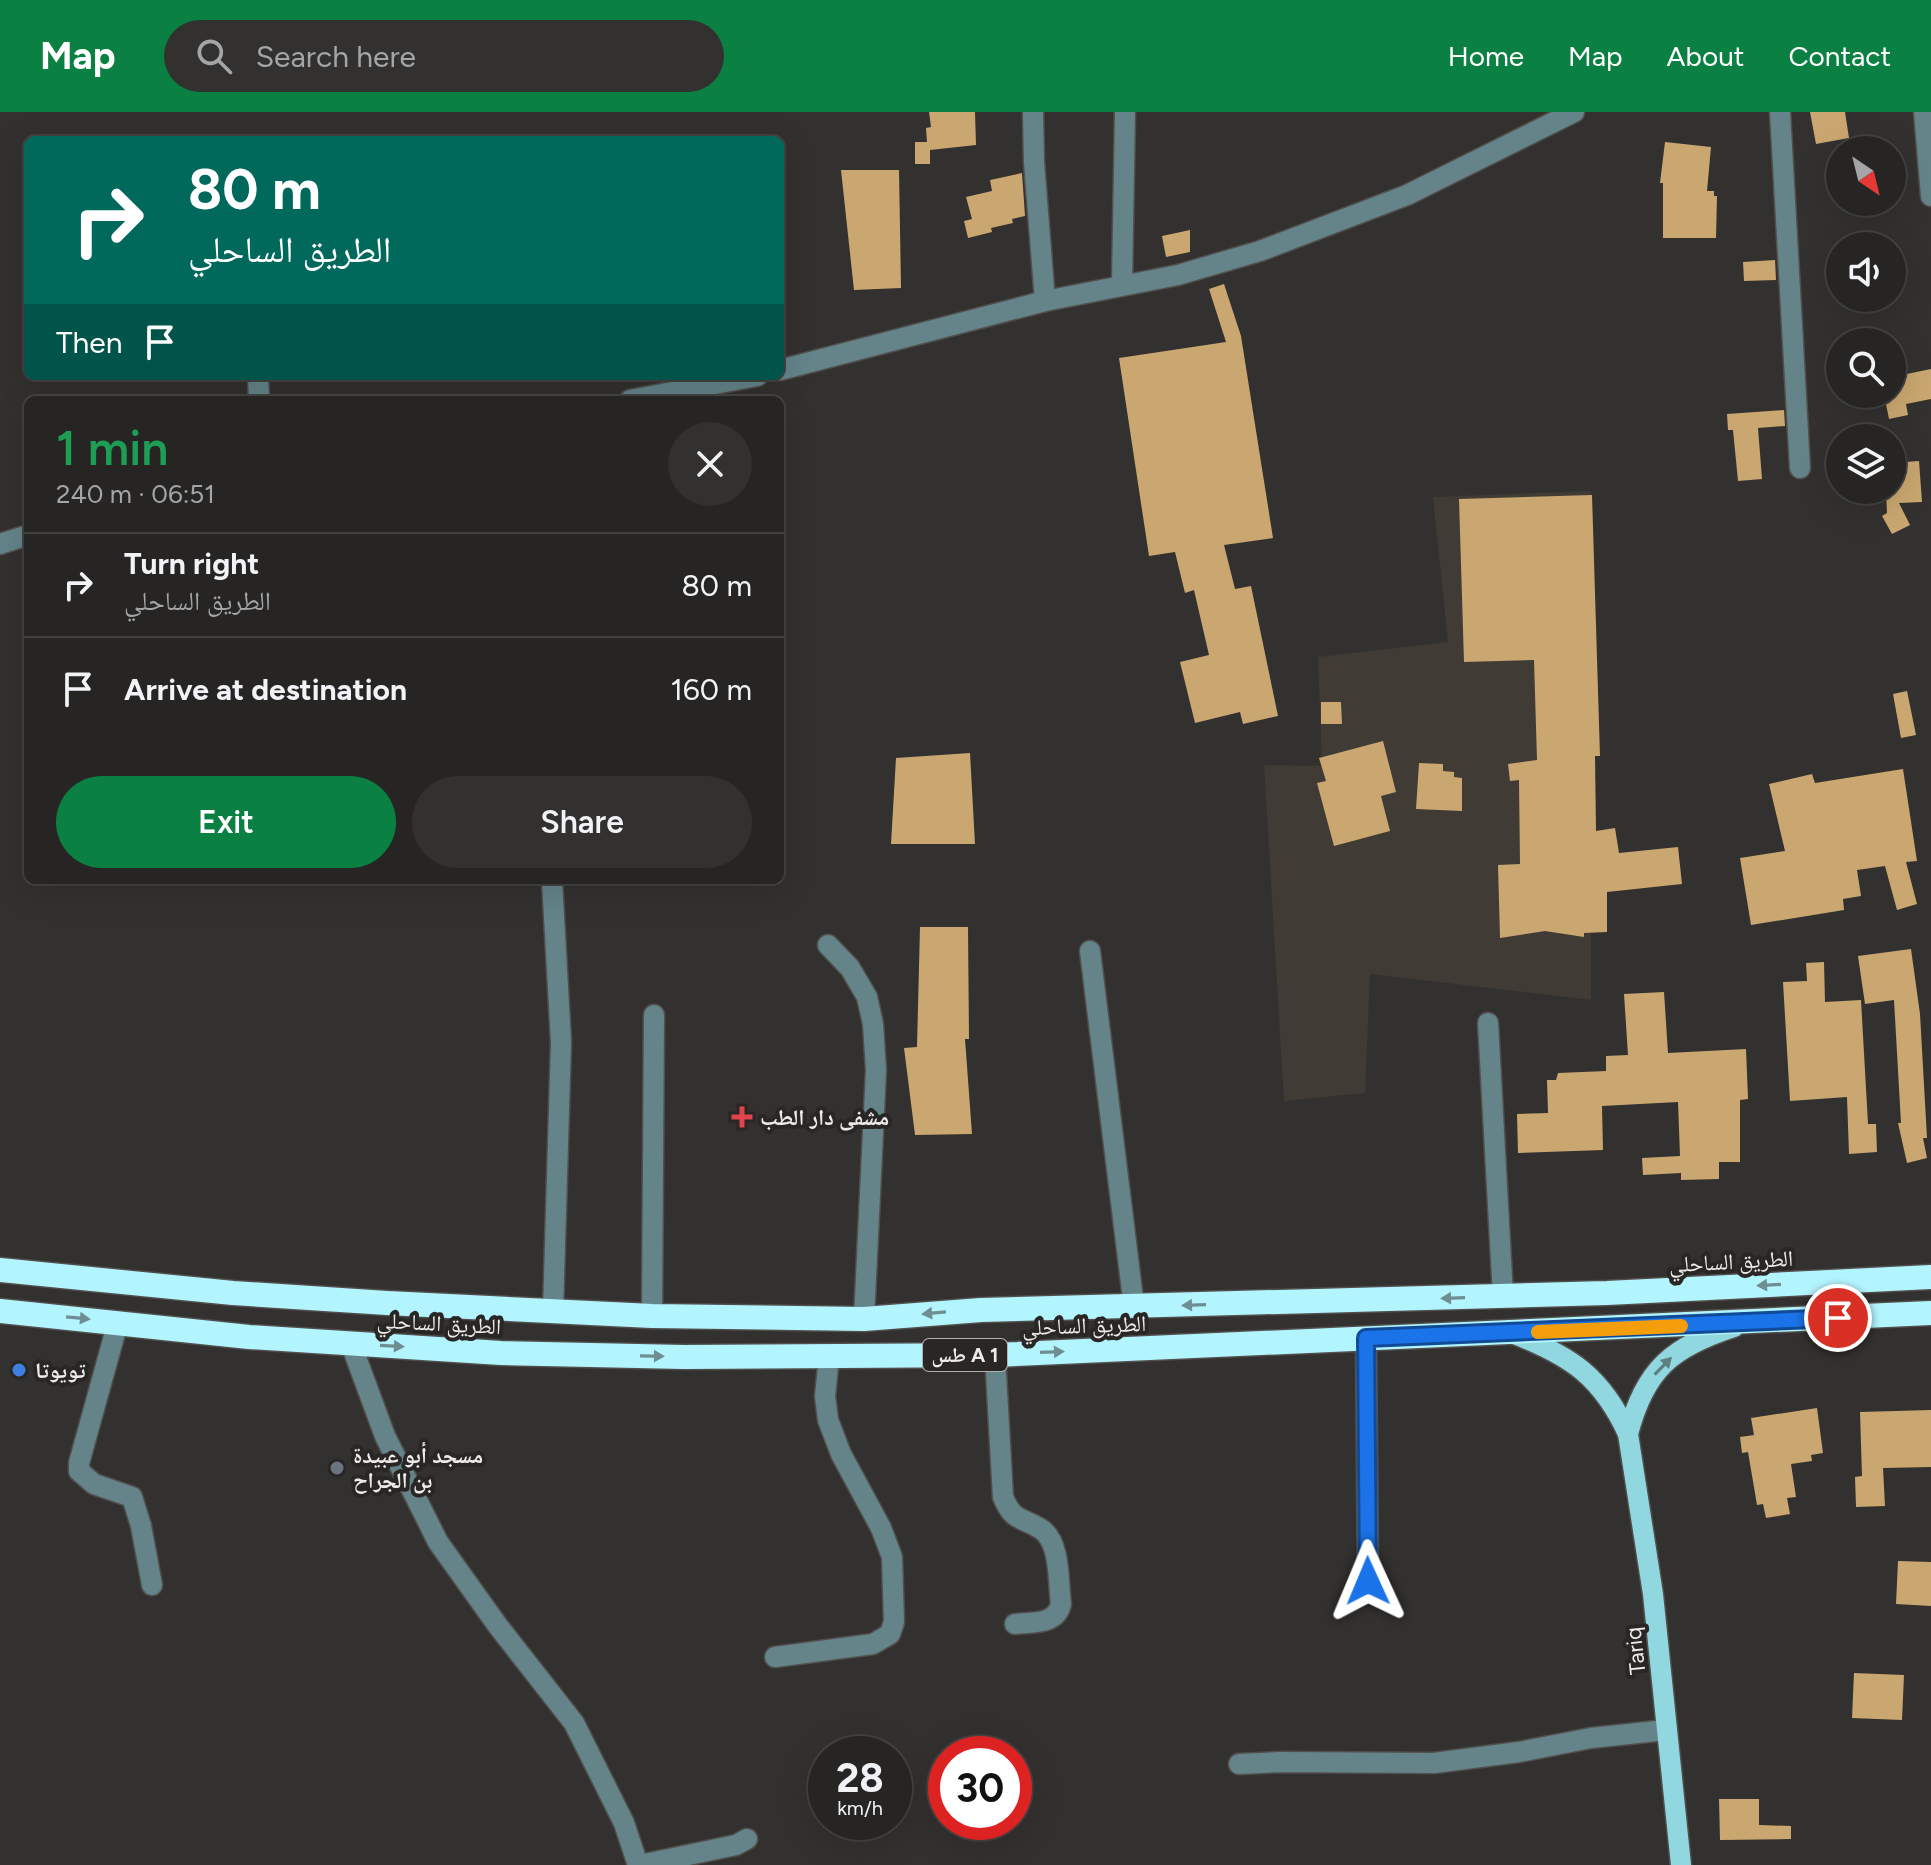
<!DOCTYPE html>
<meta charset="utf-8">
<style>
:root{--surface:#262523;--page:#323130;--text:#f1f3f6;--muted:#a4a5a6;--line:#424241;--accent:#0b8043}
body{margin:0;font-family:Figtree,"Noto Naskh Arabic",sans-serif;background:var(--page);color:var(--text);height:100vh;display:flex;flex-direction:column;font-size:30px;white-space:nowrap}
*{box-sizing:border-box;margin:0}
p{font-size:26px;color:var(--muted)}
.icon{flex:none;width:44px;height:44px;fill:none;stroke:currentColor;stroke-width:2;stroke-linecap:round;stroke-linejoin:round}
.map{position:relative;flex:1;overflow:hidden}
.sheet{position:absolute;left:24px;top:284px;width:760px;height:488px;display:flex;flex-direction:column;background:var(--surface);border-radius:12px;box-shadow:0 8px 32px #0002,0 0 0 2px var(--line)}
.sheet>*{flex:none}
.hud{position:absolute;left:24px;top:24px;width:760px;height:244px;border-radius:12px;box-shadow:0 8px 32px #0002,0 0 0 2px var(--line);background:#00695c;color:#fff;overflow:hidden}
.needle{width:52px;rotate:145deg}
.tools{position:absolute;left:1826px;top:24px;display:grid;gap:16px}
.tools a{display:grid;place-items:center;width:80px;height:80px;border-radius:50%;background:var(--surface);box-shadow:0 8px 32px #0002,0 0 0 2px var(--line);font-size:40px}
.speed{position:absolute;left:808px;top:1624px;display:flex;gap:16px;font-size:40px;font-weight:700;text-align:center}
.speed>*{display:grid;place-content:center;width:104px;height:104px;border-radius:50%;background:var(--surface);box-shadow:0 8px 32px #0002,0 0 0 2px var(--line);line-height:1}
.speed small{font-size:20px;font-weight:400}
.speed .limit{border:12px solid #d22;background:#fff;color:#111}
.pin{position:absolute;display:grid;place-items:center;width:68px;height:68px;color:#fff;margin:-34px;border:4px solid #fff;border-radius:50%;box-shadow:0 2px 8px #0007}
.me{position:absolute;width:88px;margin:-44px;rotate:359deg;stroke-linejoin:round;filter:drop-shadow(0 0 6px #0008)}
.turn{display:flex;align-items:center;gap:28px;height:168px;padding:0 32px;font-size:36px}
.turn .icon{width:104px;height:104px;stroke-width:2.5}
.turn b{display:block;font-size:56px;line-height:68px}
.then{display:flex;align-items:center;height:76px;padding:0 32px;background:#0003;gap:16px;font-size:30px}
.round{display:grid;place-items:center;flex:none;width:84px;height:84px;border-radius:42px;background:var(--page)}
.summary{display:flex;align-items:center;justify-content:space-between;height:136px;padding:0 32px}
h1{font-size:48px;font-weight:600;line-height:60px;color:#1e9e55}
.primary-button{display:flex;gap:16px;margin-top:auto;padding:16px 32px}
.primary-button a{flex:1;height:92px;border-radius:48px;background:var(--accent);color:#fff;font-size:32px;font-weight:600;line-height:92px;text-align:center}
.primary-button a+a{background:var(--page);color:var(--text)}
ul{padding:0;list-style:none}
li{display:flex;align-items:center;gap:24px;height:104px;padding:0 32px;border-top:2px solid var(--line)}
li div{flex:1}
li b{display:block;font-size:30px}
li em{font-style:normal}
header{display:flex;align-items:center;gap:48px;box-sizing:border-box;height:112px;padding:0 40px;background:var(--accent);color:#fff}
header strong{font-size:38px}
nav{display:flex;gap:44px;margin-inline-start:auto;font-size:28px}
.search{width:560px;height:72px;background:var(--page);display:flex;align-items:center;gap:20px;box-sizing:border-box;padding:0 28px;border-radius:44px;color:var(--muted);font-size:30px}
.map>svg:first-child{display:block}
.built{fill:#403b34}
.building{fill:#caa770}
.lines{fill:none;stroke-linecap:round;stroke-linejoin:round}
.minor-casing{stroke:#514f4d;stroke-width:23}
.major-casing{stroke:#514f4d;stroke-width:23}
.highway-casing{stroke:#514f4d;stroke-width:27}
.minor{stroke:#648489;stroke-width:20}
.major{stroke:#91d7e0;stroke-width:20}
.highway{stroke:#b3f5fe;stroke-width:24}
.oneway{fill:#6e8e92}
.oneway2{fill:#5d7f82}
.route-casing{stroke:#114b97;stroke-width:20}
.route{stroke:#1a73e8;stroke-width:14}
.slow{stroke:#f59e0b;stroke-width:14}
.health-dot{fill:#e0444e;stroke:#292725;stroke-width:3}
.shop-dot{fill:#3f7fe0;stroke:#292725;stroke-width:3}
.worship-dot{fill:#6b7280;stroke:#292725;stroke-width:3}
.labels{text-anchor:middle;stroke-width:8;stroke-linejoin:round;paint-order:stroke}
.shield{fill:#292725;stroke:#b2b0ae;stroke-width:2}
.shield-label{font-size:20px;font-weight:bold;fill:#ecebe9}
.poi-label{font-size:22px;font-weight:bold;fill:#ecebe9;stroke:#292725;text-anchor:start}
.street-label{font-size:22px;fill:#ecebe9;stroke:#292725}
</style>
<header>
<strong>Map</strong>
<div class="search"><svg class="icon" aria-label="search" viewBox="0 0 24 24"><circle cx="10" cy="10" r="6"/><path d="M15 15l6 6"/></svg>Search here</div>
<nav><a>Home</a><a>Map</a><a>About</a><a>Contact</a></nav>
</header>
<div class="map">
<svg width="1931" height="1753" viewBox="0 0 1931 1753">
<rect width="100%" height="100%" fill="#33312f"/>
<path class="built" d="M1591,379V888L1370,862L1365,981L1284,989L1264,653L1322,654L1318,545L1448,530L1433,385Z"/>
<g class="building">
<path d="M929,0H975L976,33L930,38V52H915V30H927L926,16L931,15Z"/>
<path d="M1810,0H1845L1849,26L1816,32Z"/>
<path d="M1665,30L1711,35L1707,79H1714V84H1717L1716,126H1663V71H1660Z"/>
<path d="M841,58H899L901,176L854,178Z"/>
<path d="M1022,61L1025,104L1012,107L1013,111L991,116L992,120L968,126L964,109L972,107L966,85L992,79L990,68Z"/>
<path d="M1190,118V140L1166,145L1162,124Z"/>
<path d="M1775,148L1776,168L1744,169L1743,150Z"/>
<path d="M1224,172L1241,224L1273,426L1224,433L1235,477L1251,474L1278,604L1243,612L1240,600L1195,611L1180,550L1209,543L1194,478L1185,481L1175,440L1149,444L1119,246L1226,230L1209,177Z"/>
<path d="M1931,257V287L1906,292L1908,303L1889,307L1884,282H1892V265Z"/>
<path d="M1784,298L1785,314L1758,316L1762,367L1738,369L1733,318H1728L1727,302Z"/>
<path d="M1919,349L1922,390L1899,391L1910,413L1892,422L1882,404L1887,401L1886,378L1892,379V351Z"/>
<path d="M1592,383L1600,644H1595L1596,719L1615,716L1619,741L1678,735L1682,772L1607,780V820L1584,821V825L1545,819L1500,826L1498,753L1520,752L1519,668L1510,669L1508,652L1537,648L1534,548L1464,550L1459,387Z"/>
<path d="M1907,579L1916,623L1901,626L1893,582Z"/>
<path d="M1321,590H1341L1342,612H1321Z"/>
<path d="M1383,629L1396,680L1381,684L1390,719L1334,734L1317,671L1326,669L1319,646Z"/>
<path d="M970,641L975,732H891L896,646Z"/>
<path d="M1419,651L1443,652V659L1454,660V665L1462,666V699L1416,697Z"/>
<path d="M1903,657L1917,749L1906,750L1917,792L1897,798L1885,754L1857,758L1861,784L1843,787L1844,798L1751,813L1740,746L1785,739L1769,672L1812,662L1815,671Z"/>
<path d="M920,815H968L969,927H965L972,1022L915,1023L904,936L917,935Z"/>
<path d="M1911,837L1920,902L1927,1026H1923L1927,1046L1907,1051L1898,1011H1901L1894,888L1865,892L1858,844Z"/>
<path d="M1824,850L1825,890L1861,888L1868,1012H1876L1877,1040L1849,1042L1847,985L1790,989L1783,870L1807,869L1806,851Z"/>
<path d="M1664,880L1668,941L1746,937L1748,987L1740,988V1050H1719V1067L1681,1068V1061L1643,1063L1642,1046L1680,1044L1678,990L1602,994L1603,1038L1518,1041L1517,1002L1548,1001L1547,968H1556L1558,961L1606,959V944L1628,943L1624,882Z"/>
<path d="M1817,1296L1823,1341L1811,1343L1812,1349L1791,1352L1796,1385L1787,1386L1790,1402L1766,1406L1763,1392L1757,1393L1748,1340L1742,1341L1740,1325L1754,1323L1751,1306Z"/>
<path d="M1931,1298V1355L1883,1356L1885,1394L1856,1395L1855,1365L1862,1364L1860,1300Z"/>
<path d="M1898,1449L1931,1450V1494L1896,1492Z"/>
<path d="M1854,1561L1904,1563L1902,1608L1852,1606Z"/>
<path d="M1719,1687H1759V1713L1791,1714V1727L1720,1728Z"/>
</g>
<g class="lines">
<defs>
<g id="minor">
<path d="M1033,0L1034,50L1045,189"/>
<path d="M1780,0L1800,356"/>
<path d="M1924,0L1931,84"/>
<path d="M1122,172L1125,0"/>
<path d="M780,258L1045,189L1178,163L1260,139L1407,83L1574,0"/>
<path d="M258,264L259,288"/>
<path d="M630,288L757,264"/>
<path d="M0,432L28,423"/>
<path d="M552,768L561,930L553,1200"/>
<path d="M828,833L850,856L867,885L873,912L876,958L864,1207"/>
<path d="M1090,839L1134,1195"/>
<path d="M1488,911L1503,1184"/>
<path d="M652,1204L654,903"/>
<path d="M118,1210L79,1351V1359L94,1372L132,1385L141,1414L152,1473"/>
<path d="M1366,1226L1368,1469"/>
<path d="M351,1232L385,1324L438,1430L498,1514L574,1611L624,1711L638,1753"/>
<path d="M995,1243L1003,1385C1013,1410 1022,1405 1041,1417C1061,1430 1058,1471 1061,1492C1056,1513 1033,1510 1015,1512"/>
<path d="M775,1545L873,1532L890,1522L894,1510L892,1445L881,1416L841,1342L828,1308L825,1284L829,1245"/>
<path d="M1239,1652L1280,1650L1434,1651L1519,1640L1591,1626L1666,1618"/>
<path d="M640,1753L736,1733L747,1727"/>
</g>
<g id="major">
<path d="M1514,1222C1571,1244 1602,1265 1628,1322L1653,1482L1681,1753"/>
<path d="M1628,1322C1645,1257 1672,1235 1734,1215"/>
</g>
<g id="highway">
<path d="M0,1158L233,1181L387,1191L652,1204L864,1207L981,1198L1607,1181L1931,1165"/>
<path d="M0,1199L249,1225L501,1241L684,1245L995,1243L1931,1201"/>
</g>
</defs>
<use href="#minor" class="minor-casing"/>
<use href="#major" class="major-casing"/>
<use href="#highway" class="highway-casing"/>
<use href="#minor" class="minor"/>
<use href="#major" class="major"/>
<use href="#highway" class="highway"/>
</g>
<defs><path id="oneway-solid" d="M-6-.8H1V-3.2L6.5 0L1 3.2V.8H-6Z" transform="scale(2)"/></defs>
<g class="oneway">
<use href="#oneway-solid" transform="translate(1769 1173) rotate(177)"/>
<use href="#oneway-solid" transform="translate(1453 1186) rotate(178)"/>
<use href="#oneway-solid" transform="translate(1194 1193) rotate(178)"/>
<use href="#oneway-solid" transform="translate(934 1201) rotate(175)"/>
<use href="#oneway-solid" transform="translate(78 1206) rotate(5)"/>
<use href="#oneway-solid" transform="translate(392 1234) rotate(3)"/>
<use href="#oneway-solid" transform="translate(1052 1240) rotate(-2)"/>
<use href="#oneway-solid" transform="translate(652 1244) rotate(1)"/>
</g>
<use class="oneway2" href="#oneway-solid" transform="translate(1663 1254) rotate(-46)"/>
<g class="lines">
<defs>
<path id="route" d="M1368,1469L1366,1226L1838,1206"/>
</defs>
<use href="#route" class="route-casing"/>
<use href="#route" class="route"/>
<path class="slow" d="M1538,1220L1681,1214"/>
</g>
<path class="health-dot" d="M738 993h8v8h8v8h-8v8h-8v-8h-8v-8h8z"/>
<circle class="shop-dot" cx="19" cy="1258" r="8"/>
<circle class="worship-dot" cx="337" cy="1356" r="8"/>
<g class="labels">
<rect class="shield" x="923" y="1227" width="84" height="32" rx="6"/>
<g class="shield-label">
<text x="965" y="1250">طس A 1</text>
</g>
<g class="poi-label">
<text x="760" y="1013">مشفى دار الطب</text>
<text x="35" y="1266">تويوتا</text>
<text x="353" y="1351">مسجد أبو عبيدة<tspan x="353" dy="25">بن الجراح</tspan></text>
</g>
<g class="street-label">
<text transform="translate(1731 1149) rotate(-3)" y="8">الطريق الساحلي</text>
<text transform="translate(439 1211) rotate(3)" y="8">الطريق الساحلي</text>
<text transform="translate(1084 1213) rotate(-2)" y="8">الطريق الساحلي</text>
<text transform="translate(1635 1539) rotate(-96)" y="8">Tariq</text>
</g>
</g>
</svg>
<div class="tools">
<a><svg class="needle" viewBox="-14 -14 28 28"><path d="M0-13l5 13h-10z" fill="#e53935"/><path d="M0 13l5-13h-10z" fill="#a4a5a6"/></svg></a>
<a><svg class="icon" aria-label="sound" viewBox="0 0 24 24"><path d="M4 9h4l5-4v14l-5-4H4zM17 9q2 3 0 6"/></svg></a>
<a><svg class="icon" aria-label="search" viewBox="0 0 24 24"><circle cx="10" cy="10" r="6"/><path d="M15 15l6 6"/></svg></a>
<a><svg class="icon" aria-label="layers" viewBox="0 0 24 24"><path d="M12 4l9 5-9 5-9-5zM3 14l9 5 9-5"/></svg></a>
</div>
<div class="speed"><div>28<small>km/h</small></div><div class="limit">30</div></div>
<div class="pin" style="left:1838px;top:1206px;background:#d93025"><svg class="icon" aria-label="arrive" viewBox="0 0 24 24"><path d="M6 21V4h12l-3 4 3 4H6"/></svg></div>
<svg class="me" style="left:1368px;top:1469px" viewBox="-20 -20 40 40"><path d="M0-17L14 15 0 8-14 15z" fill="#1a73e8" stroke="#fff" stroke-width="4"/></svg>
<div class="hud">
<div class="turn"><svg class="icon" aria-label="right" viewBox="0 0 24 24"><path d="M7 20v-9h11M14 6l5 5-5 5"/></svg><div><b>80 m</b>الطريق الساحلي</div></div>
<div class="then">Then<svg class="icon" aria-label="arrive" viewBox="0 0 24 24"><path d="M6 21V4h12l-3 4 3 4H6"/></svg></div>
</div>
<section class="sheet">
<div class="summary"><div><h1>1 min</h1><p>240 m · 06:51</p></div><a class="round"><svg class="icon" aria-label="close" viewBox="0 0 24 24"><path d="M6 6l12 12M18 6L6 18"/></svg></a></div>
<ul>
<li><svg class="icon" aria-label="right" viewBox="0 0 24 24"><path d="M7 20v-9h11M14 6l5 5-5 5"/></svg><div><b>Turn right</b><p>الطريق الساحلي</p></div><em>80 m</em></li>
<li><svg class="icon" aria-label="arrive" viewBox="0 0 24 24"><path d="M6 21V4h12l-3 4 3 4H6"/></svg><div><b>Arrive at destination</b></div><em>160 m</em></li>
</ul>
<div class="primary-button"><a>Exit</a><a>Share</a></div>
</section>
</div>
